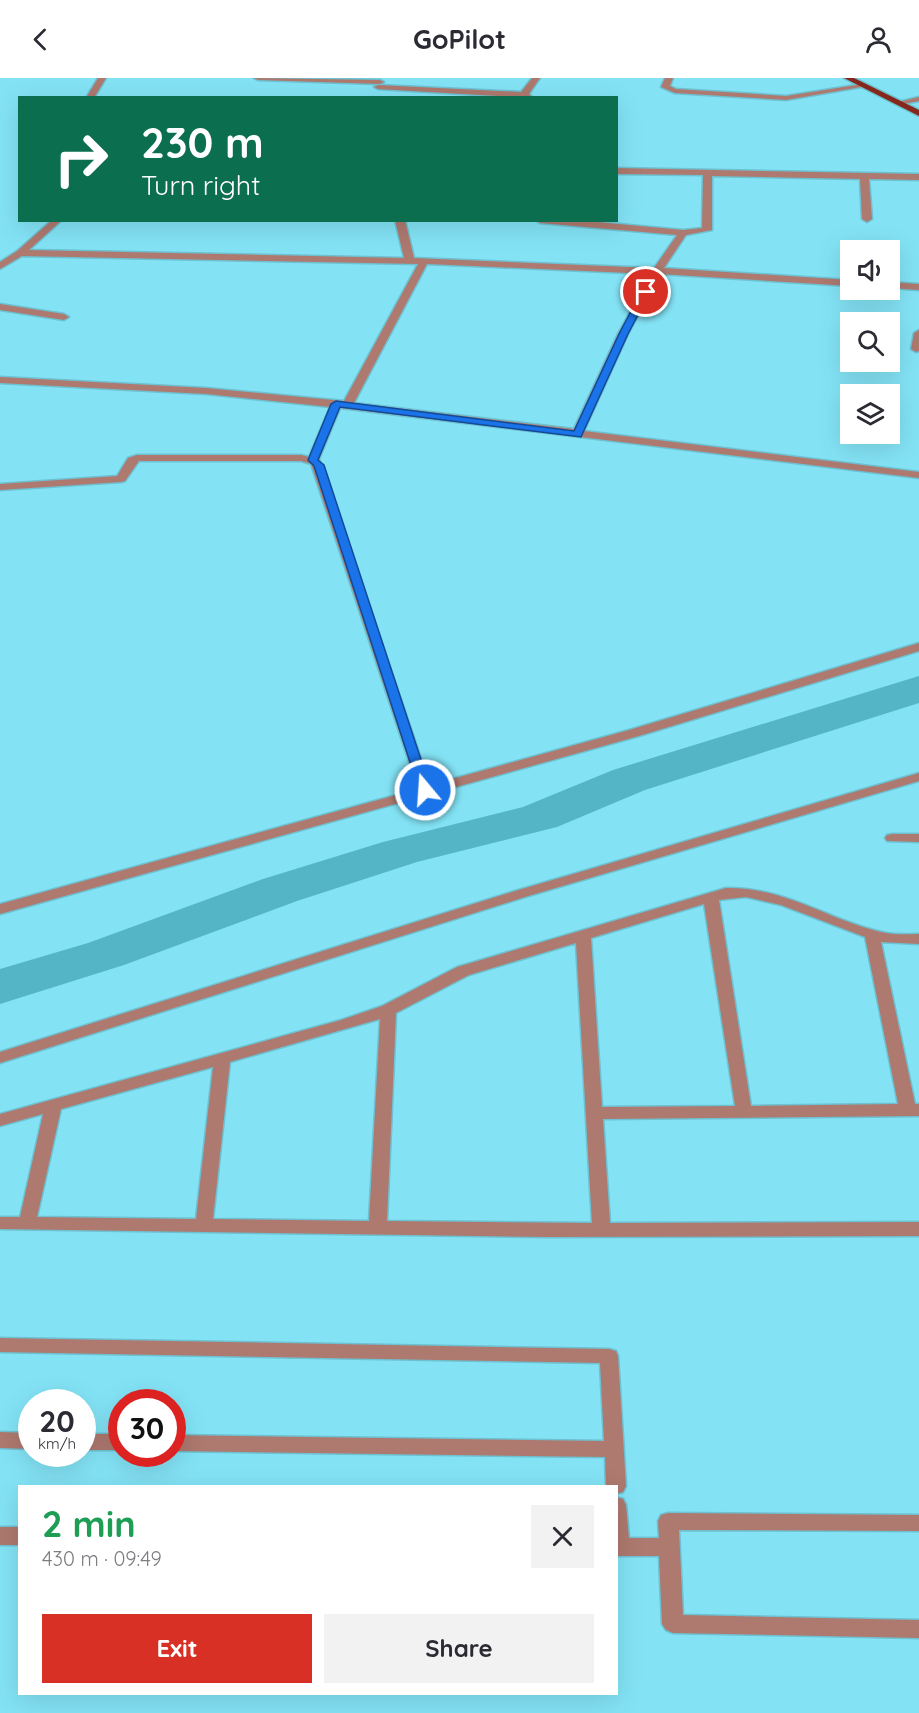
<!DOCTYPE html>
<meta charset="utf-8">
<style>
:root{--surface:#fff;--page:#f2f2f3;--text:#2b2b33;--muted:#7c7c81;--accent:#d93025}
body{margin:0;font-family:Quicksand,sans-serif;background:var(--page);color:var(--text);height:100vh;display:flex;flex-direction:column;font-size:22px;white-space:nowrap}
*{box-sizing:border-box;margin:0}
p{font-size:20px;color:var(--muted)}
.icon{flex:none;width:33px;height:33px;fill:none;stroke:currentColor;stroke-width:2;stroke-linecap:round;stroke-linejoin:round}
.map{position:relative;flex:1;overflow:hidden}
.side{position:absolute;left:18px;top:1407px;width:600px;height:210px;display:flex;flex-direction:column;background:var(--surface);border-radius:0px;box-shadow:0 6px 24px #0002}
.side>*{flex:none}
.top-card{position:absolute;left:18px;top:18px;width:600px;height:126px;border-radius:0px;box-shadow:0 6px 24px #0002;background:#0b6e4f;color:#fff;overflow:hidden}
.buttons{position:absolute;left:840px;top:162px;display:grid;gap:12px}
.buttons a{display:grid;place-items:center;width:60px;height:60px;border-radius:0px;background:var(--surface);box-shadow:0 6px 24px #0002;font-size:30px}
.speed{position:absolute;left:18px;top:1311px;display:flex;gap:12px;font-size:30px;font-weight:700;text-align:center}
.speed>*{display:grid;place-content:center;width:78px;height:78px;border-radius:50%;background:var(--surface);box-shadow:0 6px 24px #0002;line-height:1}
.speed small{font-size:15px;font-weight:400}
.speed .limit{border:9px solid #d22;background:#fff;color:#111}
.pin{position:absolute;display:grid;place-items:center;width:51px;height:51px;color:#fff;margin:-26px;border:3px solid #fff;border-radius:50%;box-shadow:0 2px 6px #0007}
.me{position:absolute;width:66px;margin:-33px;rotate:342deg;stroke-linejoin:round;filter:drop-shadow(0 0 4px #0008)}
.turn{display:flex;align-items:center;gap:21px;height:126px;padding:0 24px;font-size:27px}
.turn .icon{width:78px;height:78px;stroke-width:2.5}
.turn b{display:block;font-size:42px;line-height:51px}
.round{display:grid;place-items:center;flex:none;width:63px;height:63px;border-radius:0px;background:var(--page)}
.summary{display:flex;align-items:center;justify-content:space-between;height:102px;padding:0 24px}
h1{font-size:36px;font-weight:700;line-height:45px;color:#1e9e55}
.primary-button{display:flex;gap:12px;margin-top:auto;padding:12px 24px}
.primary-button a{flex:1;height:69px;border-radius:0px;background:var(--accent);color:#fff;font-size:24px;font-weight:700;line-height:69px;text-align:center}
.primary-button a+a{background:var(--page);color:var(--text)}
header{display:flex;justify-content:space-between;align-items:center;height:78px;padding:0 24px;background:var(--surface);font-size:27px;font-weight:700}
.map>svg:first-child{display:block}
.lines{fill:none;stroke-linecap:round;stroke-linejoin:round}
.river{fill:#54b5c6;fill-rule:evenodd}
.minor-casing{stroke:#6ec1d1;stroke-width:3}
.major-casing{stroke:#6ec1d1;stroke-width:3}
.minor{fill:#ae796f;fill-rule:evenodd}
.major{fill:#85281b;fill-rule:evenodd}
.route{fill:#1a73e8;stroke:#114b97;stroke-width:1.5}
</style>
<header><svg class="icon" aria-label="back" viewBox="0 0 24 24"><path d="M15 5l-7 7 7 7"/></svg>GoPilot<svg class="icon" aria-label="person" viewBox="0 0 24 24"><circle cx="12" cy="8" r="4"/><path d="M4 21q1-7 8-7t8 7"/></svg></header>
<div class="map">
<svg width="919" height="1635" viewBox="0 0 919 1635">
<rect width="100%" height="100%" fill="#83e3f5"/>
<g class="lines">
<path class="river" d="M919,598V625L645,712L557,749L417,784L297,823L124,887L0,926V891L88,865L263,801L383,764L523,729L613,692Z"/>
<defs>
<g id="minor">
<path d="M98,0H106L94,20H86Z"/>
<path d="M254,0L380,2L384,4L380,6L258,2Z"/>
<path d="M532,0H540L529,16L533,20L378,11L374,9L378,7L521,14Z"/>
<path d="M665,0H673L670,8L676,11L786,18L863,6L867,8L786,22L675,15L661,9Z"/>
<path d="M919,19V23L898,27L894,25Z"/>
<path d="M616,90L919,96V102L869,101L872,141L867,144L862,141L860,101L712,98V152L686,157L664,190L850,202V208L660,196L628,256L584,353L919,394V400L340,330L319,381L430,707L629,652L919,565V573L639,658L0,836V826L418,711L311,386L301,383H139L125,403L121,404L0,412V406L117,398L128,380L137,377H301L309,379L330,329L206,316L0,305V299L206,310L344,323L418,186L22,178L0,191V184L17,173L52,142H62L29,172L404,180L395,142H405L414,180L654,190L677,157L540,145L536,142H576L683,152L702,150L703,97L616,96ZM427,186L651,196L618,256L574,351L354,325Z"/>
<path d="M890,204L919,206V212L890,210Z"/>
<path d="M0,226L64,236L69,239L64,242L0,232Z"/>
<path d="M919,252V273L916,274L911,271L914,255Z"/>
<path d="M919,695V703L525,819L0,985V974L515,813Z"/>
<path d="M892,756H919V764L887,763L885,760L887,757Z"/>
<path d="M726,810C787,809 831,844 886,855C897,857 908,856 919,856V866L881,864L915,1026H919V1038L603,1041L610,1145L919,1144V1158L545,1159L0,1151V1139H20L43,1036L0,1048V1036L341,942L382,928L457,889ZM746,819L781,827L865,859L898,1026L751,1028L719,822ZM704,826L735,1028L602,1029L591,860ZM576,865L592,1145L387,1143L396,935L469,897ZM380,941L369,1143L213,1141L230,984ZM213,989L196,1141L37,1139L61,1031Z"/>
<path d="M0,1260L609,1271L616,1273L618,1278L626,1408L623,1414L616,1416V1408H606L605,1379L172,1373V1357L604,1363L600,1285L0,1274Z"/>
<path d="M0,1354L32,1355V1371L0,1370Z"/>
<rect x="82" y="1356" width="40" height="16"/>
<path d="M616,1419L623,1421L626,1427L629,1460H659L658,1443L661,1437L668,1435L919,1437V1453L679,1452L683,1537L919,1542V1560L673,1555L666,1552L662,1546L659,1478H616Z"/>
<rect x="0" y="1449" width="20" height="18"/>
</g>
<path id="major" d="M844,0H854L919,32V38Z"/>
</defs>
<use href="#minor" class="minor-casing"/>
<use href="#major" class="major-casing"/>
<use href="#minor" class="minor"/>
<use href="#major" class="major"/>
</g>
<path class="route" d="M646,211L650,214L628,256L581,359L340,329L318,382L324,387L431,712L429,715H420L314,388L308,382L331,326L336,323L574,353L619,256L641,214Z"/>
</svg>
<div class="buttons">
<a><svg class="icon" aria-label="sound" viewBox="0 0 24 24"><path d="M4 9h4l5-4v14l-5-4H4zM17 9q2 3 0 6"/></svg></a>
<a><svg class="icon" aria-label="search" viewBox="0 0 24 24"><circle cx="10" cy="10" r="6"/><path d="M15 15l6 6"/></svg></a>
<a><svg class="icon" aria-label="layers" viewBox="0 0 24 24"><path d="M12 4l9 5-9 5-9-5zM3 14l9 5 9-5"/></svg></a>
</div>
<div class="speed"><div>20<small>km/h</small></div><div class="limit">30</div></div>
<div class="pin" style="left:646px;top:214px;background:#d93025"><svg class="icon" aria-label="arrive" viewBox="0 0 24 24"><path d="M6 21V4h12l-3 4 3 4H6"/></svg></div>
<svg class="me" style="left:425px;top:712px" viewBox="-20 -20 40 40"><circle r="17" fill="#1a73e8" stroke="#fff" stroke-width="3"/><path d="M0-11L8 9 0 5-8 9z" fill="#fff"/></svg>
<div class="top-card">
<div class="turn"><svg class="icon" aria-label="right" viewBox="0 0 24 24"><path d="M7 20v-9h11M14 6l5 5-5 5"/></svg><div><b>230 m</b>Turn right</div></div>
</div>
<section class="side">
<div class="summary"><div><h1>2 min</h1><p>430 m · 09:49</p></div><a class="round"><svg class="icon" aria-label="close" viewBox="0 0 24 24"><path d="M6 6l12 12M18 6L6 18"/></svg></a></div>
<div class="primary-button"><a>Exit</a><a>Share</a></div>
</section>
</div>
